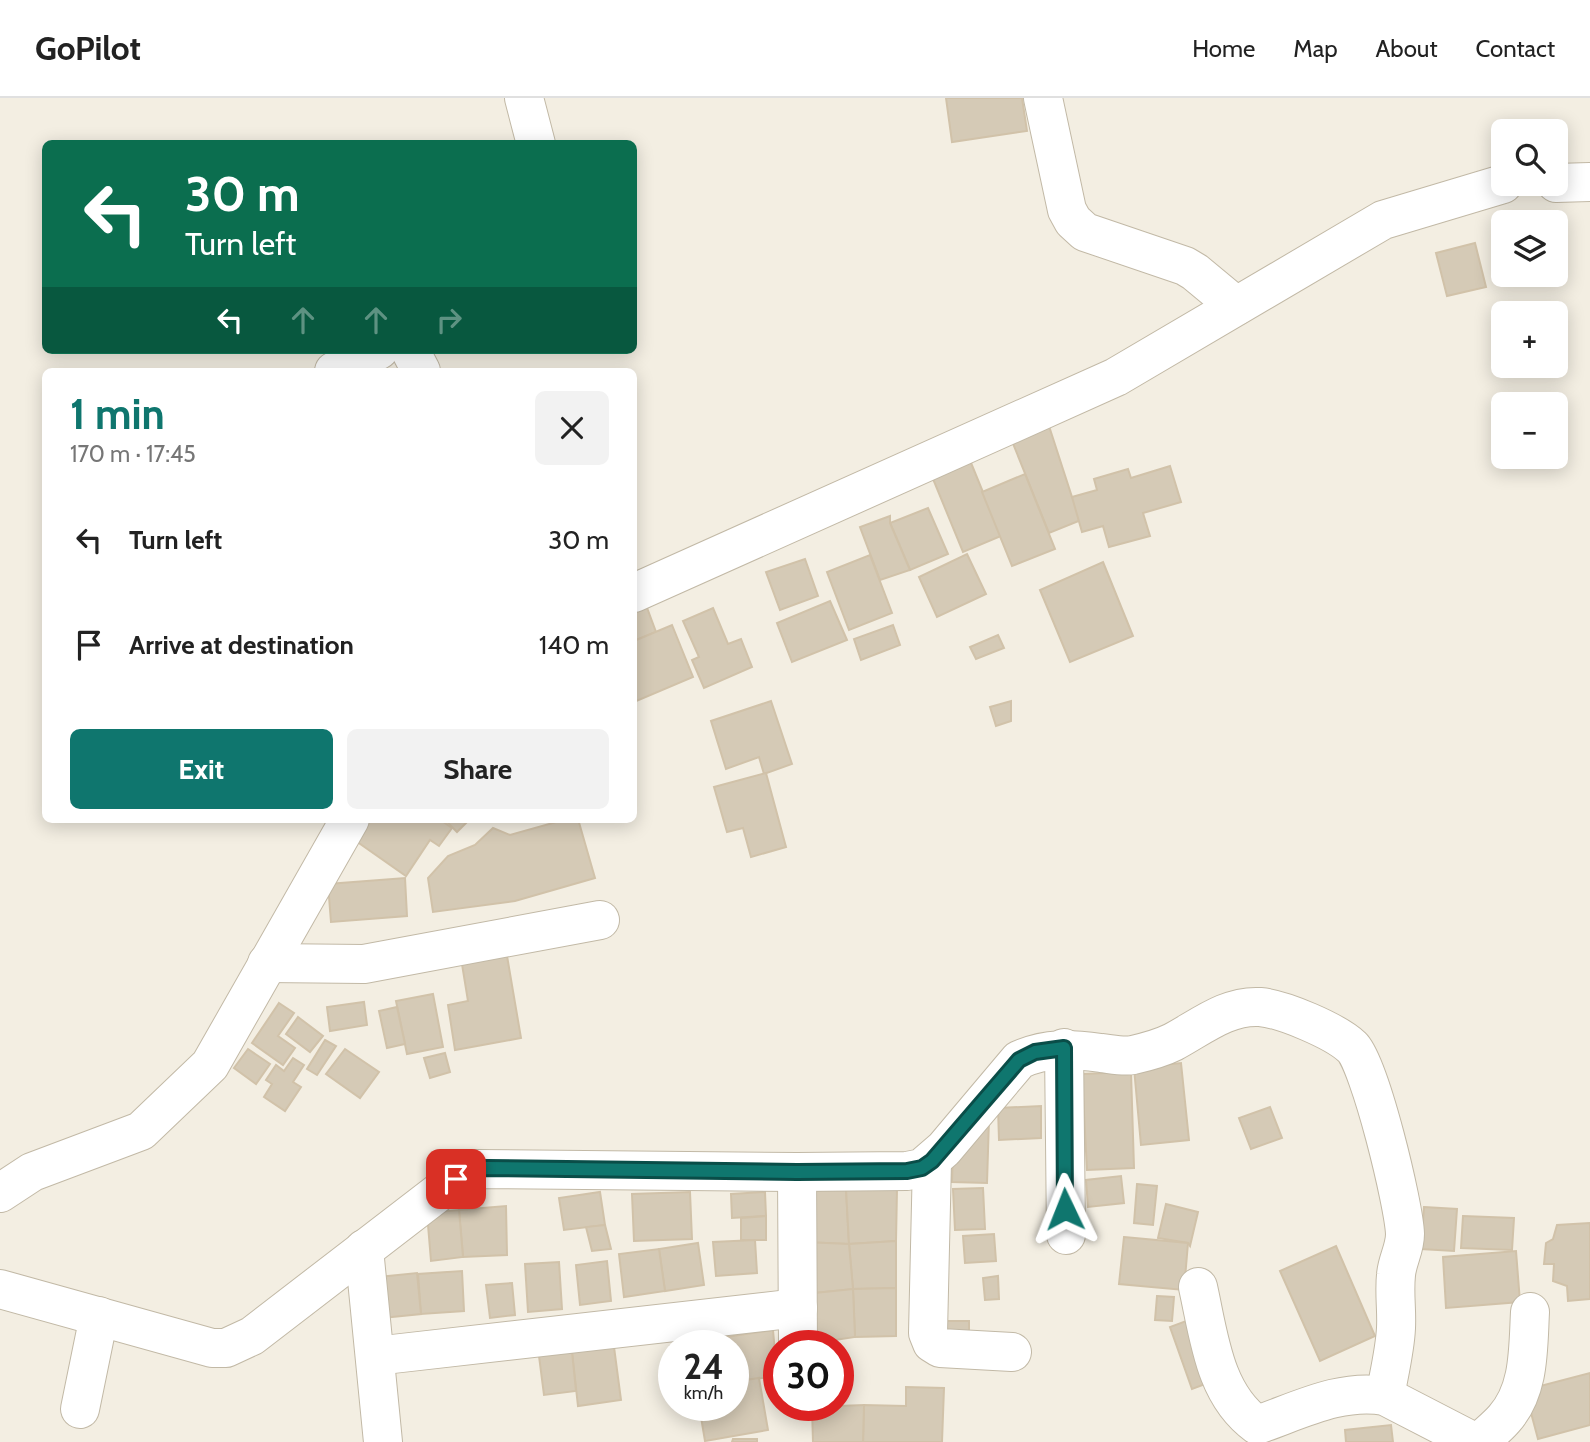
<!DOCTYPE html>
<meta charset="utf-8">
<style>
:root{--surface:#fff;--page:#f2f2f2;--text:#222;--muted:#767676;--line:#e0e0e0;--accent:#0f766e}
body{margin:0;font-family:Cabin,sans-serif;background:var(--page);color:var(--text);height:100vh;display:flex;flex-direction:column;font-size:26px;white-space:nowrap}
*{box-sizing:border-box;margin:0}
p{font-size:23px;color:var(--muted)}
.icon{flex:none;width:38px;height:38px;fill:none;stroke:currentColor;stroke-width:2;stroke-linecap:round;stroke-linejoin:round}
.map{position:relative;flex:1;overflow:hidden}
.side{position:absolute;left:42px;top:270px;width:595px;height:455px;display:flex;flex-direction:column;background:var(--surface);border-radius:10px;box-shadow:0 4px 18px #0003}
.side>*{flex:none}
.hud{position:absolute;left:42px;top:42px;width:595px;height:214px;border-radius:10px;box-shadow:0 4px 18px #0003;background:#0b6e4f;color:#fff;overflow:hidden}
.buttons{position:absolute;left:1491px;top:21px;display:grid;gap:14px}
.buttons a{display:grid;place-items:center;width:77px;height:77px;border-radius:10px;background:var(--surface);box-shadow:0 4px 18px #0003;font-size:35px}
.speed{position:absolute;left:658px;top:1232px;display:flex;gap:14px;font-size:35px;font-weight:700;text-align:center}
.speed>*{display:grid;place-content:center;width:91px;height:91px;border-radius:50%;background:var(--surface);box-shadow:0 4px 18px #0003;line-height:1}
.speed small{font-size:18px;font-weight:400}
.speed .limit{border:10px solid #d22;background:#fff;color:#111}
.pin{position:absolute;display:grid;place-items:center;width:60px;height:60px;color:#fff;margin:-30px;border-radius:14px;box-shadow:0 4px 10px #0006}
.me{position:absolute;width:77px;margin:-38px;rotate:358deg;stroke-linejoin:round;filter:drop-shadow(0 0 5px #0008)}
.turn{display:flex;align-items:center;gap:24px;height:147px;padding:0 28px;font-size:32px}
.turn .icon{width:91px;height:91px;stroke-width:2.5}
.turn b{display:block;font-size:49px;line-height:60px}
.lanes{display:flex;align-items:center;height:66px;padding:0 28px;background:#0003;justify-content:center;gap:35px;direction:ltr}
.lanes .off{opacity:.35}
.round{display:grid;place-items:center;flex:none;width:74px;height:74px;border-radius:10px;background:var(--page)}
.headline{display:flex;align-items:center;justify-content:space-between;height:119px;padding:0 28px}
h1{font-size:42px;font-weight:800;line-height:52px;color:var(--accent)}
.primary-button{display:flex;gap:14px;margin-top:auto;padding:14px 28px}
.primary-button a{flex:1;height:80px;border-radius:10px;background:var(--accent);color:#fff;font-size:28px;font-weight:800;line-height:80px;text-align:center}
.primary-button a+a{background:var(--page);color:var(--text)}
ul{padding:0;list-style:none}
li{display:flex;align-items:center;gap:21px;height:105px;padding:0 28px}
li div{flex:1}
li b{display:block;font-size:26px}
li em{font-style:normal}
header{display:flex;align-items:center;gap:42px;box-sizing:border-box;height:98px;padding:0 35px;background:var(--surface);border-bottom:2px solid var(--line)}
header strong{font-size:33px}
nav{display:flex;gap:38px;margin-inline-start:auto;font-size:24px}
.map>svg:first-child{display:block}
.building{fill:#d5cab6;stroke:#d1c2a9;stroke-width:2}
.lines{fill:none;stroke-linecap:round;stroke-linejoin:round}
.minor-casing{stroke:#c2b9a6;stroke-width:40}
.minor{stroke:#fff;stroke-width:38}
.route-casing{stroke:#0a4d48;stroke-width:18}
.route{stroke:#0f766e;stroke-width:12}
</style>
<header>
<strong>GoPilot</strong>
<nav><a>Home</a><a>Map</a><a>About</a><a>Contact</a></nav>
</header>
<div class="map">
<svg width="1590" height="1344" viewBox="0 0 1590 1344">
<rect width="100%" height="100%" fill="#f3eee2"/>
<g class="building">
<path d="M946,0H1022L1027,33L952,44Z"/>
<path d="M1475,145L1486,189L1447,198L1436,155Z"/>
<path d="M1049,328L1072,399L1086,420L1049,435L1012,343Z"/>
<path d="M969,360L1001,438L963,454L931,376Z"/>
<path d="M1170,368L1181,404L1143,415L1150,438L1109,449L1103,428L1082,434L1072,399L1097,392L1094,381L1128,371L1131,380Z"/>
<path d="M1025,376L1055,451L1012,468L982,394Z"/>
<path d="M928,410L948,456L910,472L890,425Z"/>
<path d="M890,418V425L910,472L880,482L860,429Z"/>
<path d="M967,456L986,496L937,519L919,479Z"/>
<path d="M870,457L892,515L849,532L827,474Z"/>
<path d="M805,461L818,498L780,512L766,474Z"/>
<path d="M1103,464L1133,538L1070,564L1040,492Z"/>
<path d="M830,503L847,542L792,564L777,525Z"/>
<path d="M646,507L656,534L634,543V512Z"/>
<path d="M713,510L728,546L741,541L752,569L704,590L692,562L699,559L683,523Z"/>
<path d="M672,527L693,579L634,604V543Z"/>
<path d="M893,527L900,547L861,562L854,541Z"/>
<path d="M998,537L1004,550L976,561L970,549Z"/>
<path d="M771,603L792,666L764,676L759,659L726,671L711,623Z"/>
<path d="M1011,603V623L996,628L990,609Z"/>
<path d="M766,675L786,749L751,759L743,730L727,734L714,689Z"/>
<path d="M371,721H439L452,730L439,748L430,742L406,778L356,743Z"/>
<path d="M444,721H470L457,734Z"/>
<path d="M567,721H578L595,780L515,803L433,814L428,780L448,758L475,747L493,730L510,737Z"/>
<path d="M405,780L407,818L331,824L328,786Z"/>
<path d="M506,852L521,940L455,952L448,907L468,903L461,860Z"/>
<path d="M433,896L443,949L407,956L396,903Z"/>
<path d="M364,904L367,927L330,933L327,909Z"/>
<path d="M279,905L294,915L278,938L295,950L283,967L252,945Z"/>
<path d="M397,909L405,946L387,950L379,913Z"/>
<path d="M298,919L323,938L310,954L286,936Z"/>
<path d="M325,942L336,948L317,977L307,971Z"/>
<path d="M248,951L270,966L256,986L234,970Z"/>
<path d="M345,951L379,974L360,1000L326,976Z"/>
<path d="M445,955L450,974L430,980L424,960Z"/>
<path d="M293,960L304,967L293,984L301,989L285,1013L264,999L272,986L266,982L276,967L284,973Z"/>
<path d="M1181,965L1189,1042L1141,1047L1134,970Z"/>
<path d="M1131,974L1134,1070L1087,1072L1082,976Z"/>
<path d="M1041,1008V1040L999,1042L998,1010Z"/>
<path d="M1270,1009L1282,1040L1251,1051L1239,1020Z"/>
<path d="M989,1021L987,1085L952,1084L953,1053Z"/>
<path d="M1121,1078L1124,1105L1088,1109L1086,1082Z"/>
<path d="M1137,1086L1157,1088L1153,1127L1134,1125Z"/>
<path d="M983,1090L985,1131L955,1132L953,1091Z"/>
<path d="M846,1091L849,1146L803,1144L801,1092Z"/>
<path d="M846,1091H897L896,1143L849,1146Z"/>
<path d="M600,1094L605,1127L564,1132L559,1100Z"/>
<path d="M690,1094L692,1141L634,1143L632,1096Z"/>
<path d="M765,1094L766,1118L732,1120L731,1096Z"/>
<path d="M1166,1106L1198,1114L1190,1148L1188,1145L1158,1140Z"/>
<path d="M506,1108L507,1157L463,1159L459,1112Z"/>
<path d="M1424,1109L1457,1111L1454,1153L1421,1151Z"/>
<path d="M459,1112L463,1159L431,1163L427,1115Z"/>
<path d="M766,1118V1142H741V1120Z"/>
<path d="M1463,1118L1514,1120L1512,1152L1461,1150Z"/>
<path d="M1590,1125V1201L1568,1203L1567,1188L1553,1183L1554,1166H1544L1546,1145L1553,1141L1557,1127Z"/>
<path d="M605,1127L611,1151L592,1153L586,1129Z"/>
<path d="M994,1136L996,1163L965,1165L963,1138Z"/>
<path d="M1124,1139L1188,1145L1184,1192L1119,1186Z"/>
<path d="M755,1142L757,1175L716,1178L713,1144Z"/>
<path d="M896,1143V1190L853,1191L849,1146Z"/>
<path d="M803,1144L849,1146L853,1191L805,1196Z"/>
<path d="M698,1145L704,1187L665,1193L659,1151Z"/>
<path d="M1336,1148L1375,1238L1320,1263L1280,1173Z"/>
<path d="M659,1151L665,1193L624,1199L619,1156Z"/>
<path d="M1516,1153L1520,1204L1446,1210L1443,1159Z"/>
<path d="M607,1163L611,1203L580,1207L576,1167Z"/>
<path d="M559,1164L562,1211L528,1214L525,1166Z"/>
<path d="M462,1173L464,1213L421,1216L418,1176Z"/>
<path d="M417,1175L421,1216L373,1221L369,1180Z"/>
<path d="M998,1178L999,1201L985,1202L983,1180Z"/>
<path d="M512,1185L515,1217L490,1220L486,1187Z"/>
<path d="M896,1190V1238L855,1239L853,1191Z"/>
<path d="M853,1191L855,1239L808,1246L805,1196Z"/>
<path d="M1157,1198L1174,1199L1172,1223L1155,1222Z"/>
<path d="M1213,1213L1235,1275L1192,1291L1170,1229Z"/>
<path d="M942,1223H969V1240L942,1239Z"/>
<path d="M773,1232L777,1278L733,1284V1248H721L720,1240Z"/>
<path d="M720,1240L721,1248H674V1270L670,1248Z"/>
<path d="M614,1249L621,1302L578,1308L572,1254Z"/>
<path d="M572,1254L576,1293L544,1297L539,1258Z"/>
<path d="M1590,1275V1327L1538,1341L1525,1292Z"/>
<path d="M759,1280L768,1332L705,1343L699,1307H733V1284Z"/>
<path d="M906,1289L944,1290L942,1344H863L864,1307L906,1308Z"/>
<path d="M864,1307L863,1344H813L812,1309Z"/>
<path d="M1391,1327L1393,1344H1346L1345,1332Z"/>
<path d="M733,1341H757V1344H732Z"/>
</g>
<g class="lines">
<defs>
<g id="minor">
<path d="M524,0L536,46"/>
<path d="M1043,0L1067,112L1073,123L1085,134L1185,168L1195,174L1236,208"/>
<path d="M1556,85L1590,84"/>
<path d="M410,252L421,273"/>
<path d="M334,273L379,252"/>
<path d="M634,495L1116,279L1383,122L1503,86"/>
<path d="M267,865L364,866L600,822"/>
<path d="M1064,950L1066,1137"/>
<path d="M932,1063L928,1235L932,1245L940,1250L1012,1254"/>
<path d="M797,1074L798,1248"/>
<path d="M0,1095L32,1074L141,1033L210,967L350,721"/>
<path d="M364,1151L383,1344"/>
<path d="M1198,1189C1209,1238 1214,1296 1257,1327C1298,1313 1341,1290 1385,1298L1474,1344"/>
<path d="M0,1191L212,1250H226L252,1238L456,1081L474,1071L797,1074L907,1073L922,1070L944,1051L1019,962C1047,949 1071,951 1101,955C1111,956 1123,959 1133,957C1146,954 1161,950 1173,944C1201,929 1227,907 1260,909C1283,911 1335,933 1352,949C1370,966 1404,1107 1405,1136C1405,1151 1397,1163 1396,1177C1394,1195 1397,1212 1396,1230C1395,1252 1389,1276 1385,1298"/>
<path d="M375,1258L798,1210"/>
<path d="M80,1311L99,1218"/>
<path d="M1480,1344C1488,1336 1497,1329 1504,1321C1530,1292 1528,1251 1530,1214"/>
</g>
</defs>
<use href="#minor" class="minor-casing"/>
<use href="#minor" class="minor"/>
</g>
<g class="lines">
<defs>
<path id="route" d="M456,1081L474,1071L487,1070L797,1074L907,1073L922,1070L932,1063L1019,962L1035,954L1064,950L1065,1111"/>
</defs>
<use href="#route" class="route-casing"/>
<use href="#route" class="route"/>
</g>
</svg>
<div class="buttons">
<a><svg class="icon" aria-label="search" viewBox="0 0 24 24"><circle cx="10" cy="10" r="6"/><path d="M15 15l6 6"/></svg></a>
<a><svg class="icon" aria-label="layers" viewBox="0 0 24 24"><path d="M12 4l9 5-9 5-9-5zM3 14l9 5 9-5"/></svg></a>
<a>+</a>
<a>−</a>
</div>
<div class="speed"><div>24<small>km/h</small></div><div class="limit">30</div></div>
<div class="pin" style="left:456px;top:1081px;background:#d93025"><svg class="icon" aria-label="arrive" viewBox="0 0 24 24"><path d="M6 21V4h12l-3 4 3 4H6"/></svg></div>
<svg class="me" style="left:1065px;top:1111px" viewBox="-20 -20 40 40"><path d="M0-17L14 15 0 8-14 15z" fill="#0f766e" stroke="#fff" stroke-width="4"/></svg>
<div class="hud">
<div class="turn"><svg class="icon" aria-label="left" viewBox="0 0 24 24"><path d="M17 20v-9H6M10 6l-5 5 5 5"/></svg><div><b>30 m</b>Turn left</div></div>
<div class="lanes"><svg class="icon" aria-label="left" viewBox="0 0 24 24"><path d="M17 20v-9H6M10 6l-5 5 5 5"/></svg><svg class="icon off" aria-label="ahead" viewBox="0 0 24 24"><path d="M12 20V5M6 11l6-6 6 6"/></svg><svg class="icon off" aria-label="ahead" viewBox="0 0 24 24"><path d="M12 20V5M6 11l6-6 6 6"/></svg><svg class="icon off" aria-label="right" viewBox="0 0 24 24"><path d="M7 20v-9h11M14 6l5 5-5 5"/></svg></div>
</div>
<section class="side">
<div class="headline"><div><h1>1 min</h1><p>170 m · 17:45</p></div><a class="round"><svg class="icon" aria-label="close" viewBox="0 0 24 24"><path d="M6 6l12 12M18 6L6 18"/></svg></a></div>
<ul>
<li><svg class="icon" aria-label="left" viewBox="0 0 24 24"><path d="M17 20v-9H6M10 6l-5 5 5 5"/></svg><div><b>Turn left</b></div><em>30 m</em></li>
<li><svg class="icon" aria-label="arrive" viewBox="0 0 24 24"><path d="M6 21V4h12l-3 4 3 4H6"/></svg><div><b>Arrive at destination</b></div><em>140 m</em></li>
</ul>
<div class="primary-button"><a>Exit</a><a>Share</a></div>
</section>
</div>
